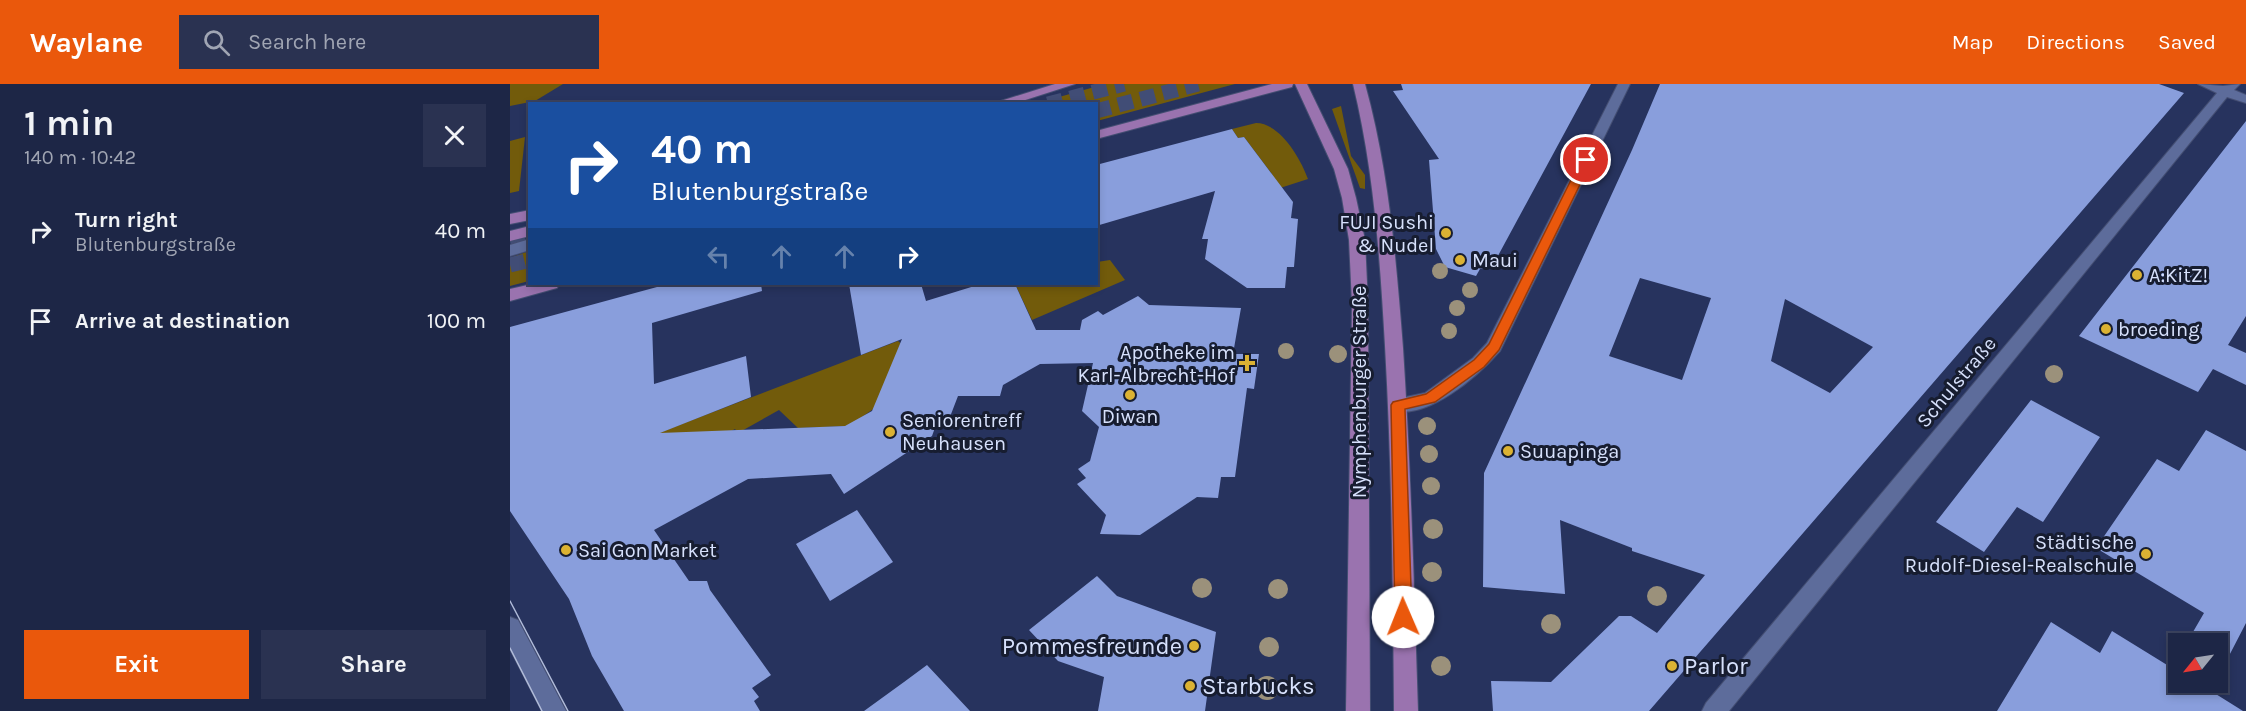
<!DOCTYPE html>
<meta charset="utf-8">
<style>
:root{--surface:#1d2646;--page:#2a3251;--text:#f1f3f6;--muted:#a0a5b3;--line:#3b435f;--accent:#ea580c}
body{margin:0;font-family:Karla,sans-serif;background:var(--page);color:var(--text);height:100vh;display:flex;flex-direction:column;font-size:22px;white-space:nowrap}
*{box-sizing:border-box;margin:0}
p{font-size:20px;color:var(--muted)}
.icon{flex:none;width:33px;height:33px;fill:none;stroke:currentColor;stroke-width:2;stroke-linecap:round;stroke-linejoin:round}
.map{position:relative;flex:1;overflow:hidden}
.sheet{display:flex;flex-direction:column;background:var(--surface);width:510px}
.sheet>*{flex:none}
.top-card{position:absolute;left:18px;top:18px;width:570px;height:183px;border-radius:0px;box-shadow:0 3px 9px #0003,0 0 0 2px var(--line);background:#1a4fa0;color:#fff;overflow:hidden}
.needle{width:39px;rotate:240deg}
.controls{position:absolute;left:1658px;top:549px;display:grid;gap:12px}
.controls a{display:grid;place-items:center;width:60px;height:60px;border-radius:0px;background:var(--surface);box-shadow:0 3px 9px #0003,0 0 0 2px var(--line);font-size:30px}
.pin{position:absolute;display:grid;place-items:center;width:51px;height:51px;color:#fff;margin:-26px;border:3px solid #fff;border-radius:50%;box-shadow:0 2px 6px #0007}
.me{position:absolute;width:66px;margin:-33px;rotate:359deg;stroke-linejoin:round;filter:drop-shadow(0 0 4px #0008)}
.turn{display:flex;align-items:center;gap:21px;height:126px;padding:0 24px;font-size:27px}
.turn .icon{width:78px;height:78px;stroke-width:2.5}
.turn b{display:block;font-size:42px;line-height:51px}
.lanes{display:flex;align-items:center;height:57px;padding:0 24px;background:#0003;justify-content:center;gap:30px;direction:ltr}
.lanes .off{opacity:.35}
.round{display:grid;place-items:center;flex:none;width:63px;height:63px;border-radius:0px;background:var(--page)}
.headline{display:flex;align-items:center;justify-content:space-between;height:102px;padding:0 24px}
h1{font-size:36px;font-weight:700;line-height:45px}
.cta{display:flex;gap:12px;margin-top:auto;padding:12px 24px}
.cta a{flex:1;height:69px;border-radius:0px;background:var(--accent);color:#fff;font-size:24px;font-weight:700;line-height:69px;text-align:center}
.cta a+a{background:var(--page);color:var(--text)}
ul{padding:0;list-style:none}
li{display:flex;align-items:center;gap:18px;height:90px;padding:0 24px}
li div{flex:1}
li b{display:block;font-size:22px}
li em{font-style:normal}
header{display:flex;align-items:center;gap:36px;box-sizing:border-box;height:84px;padding:0 30px;background:var(--accent);color:#fff}
header strong{font-size:28px}
nav{display:flex;gap:33px;margin-inline-start:auto;font-size:21px}
.search{width:420px;height:54px;background:var(--page);display:flex;align-items:center;gap:15px;box-sizing:border-box;padding:0 21px;border-radius:0px;color:var(--muted);font-size:22px}
main{display:flex;flex:1;min-height:0}
.map>svg:first-child{display:block}
.green{fill:#725b0b}
.building{fill:#899edc;fill-rule:evenodd}
.lines{fill:none;stroke-linecap:round;stroke-linejoin:round}
.highway-tunnel{stroke:#414d76;stroke-width:15;stroke-dasharray:15 8;stroke-linecap:butt}
.minor-casing{stroke:#444e72;stroke-width:2}
.major-casing{stroke:#444e72;stroke-width:2}
.minor{fill:#5d6c9b;fill-rule:evenodd}
.major{fill:#9a73af;fill-rule:evenodd}
.tram{stroke:#b0bbd9;stroke-width:1.5}
.tree{fill:#9b917b}
.route{fill:#ea580c;stroke:#983908;stroke-width:1.5}
.poi-dot{fill:#dbb233;stroke:#171d30;stroke-width:2}
.labels{text-anchor:middle;stroke-width:6;stroke-linejoin:round;paint-order:stroke}
.poi-label{font-size:20px;fill:#d7e1fc;stroke:#171d30;text-anchor:start}
.street-label{font-size:20px;fill:#d7e1fc;stroke:#171d30}
.near-poi-label{font-size:24px;fill:#d7e1fc;stroke:#171d30;text-anchor:start}
</style>
<header>
<strong>Waylane</strong>
<div class="search"><svg class="icon" aria-label="search" viewBox="0 0 24 24"><circle cx="10" cy="10" r="6"/><path d="M15 15l6 6"/></svg>Search here</div>
<nav><a>Map</a><a>Directions</a><a>Saved</a></nav>
</header>
<main>
<section class="sheet">
<div class="headline"><div><h1>1 min</h1><p>140 m · 10:42</p></div><a class="round"><svg class="icon" aria-label="close" viewBox="0 0 24 24"><path d="M6 6l12 12M18 6L6 18"/></svg></a></div>
<ul>
<li><svg class="icon" aria-label="right" viewBox="0 0 24 24"><path d="M7 20v-9h11M14 6l5 5-5 5"/></svg><div><b>Turn right</b><p>Blutenburgstraße</p></div><em>40 m</em></li>
<li><svg class="icon" aria-label="arrive" viewBox="0 0 24 24"><path d="M6 21V4h12l-3 4 3 4H6"/></svg><div><b>Arrive at destination</b></div><em>100 m</em></li>
</ul>
<div class="cta"><a>Exit</a><a>Share</a></div>
</section>
<div class="map">
<svg width="1736" height="627" viewBox="0 0 1736 627">
<rect width="100%" height="100%" fill="#27335e"/>
<g class="green">
<path d="M0,0H53L25,17L0,22Z"/>
<path d="M595,0H725L587,37L586,20L528,19Z"/>
<path d="M831,22L841,72L855,91V105L850,104L822,25Z"/>
<path d="M746,39C770,39 791,75 798,95L767,105L762,90L734,53L728,54L722,45Z"/>
<path d="M15,53L9,107L0,109V57Z"/>
<path d="M19,167V197L0,202V174Z"/>
<path d="M600,176L615,196L522,236L505,200H586L587,178Z"/>
<path d="M388,257L419,286L339,342L288,344L269,326L228,349L225,345L195,362L107,365Z"/>
</g>
<g class="building">
<path d="M891,0H1081L983,181L970,185L966,192L935,183L926,165L919,76L929,75L883,7L893,6Z"/>
<path d="M1150,0H1649L1674,9L1139,627H983L981,597L1041,598L1109,532H1121L1147,549L1195,491L1122,467V464L1050,436L1055,510L973,503L974,389L1122,66ZM1130,194L1201,214L1172,296L1099,272ZM1275,215L1363,263L1320,309L1261,277Z"/>
<path d="M1736,37V232L1718,261L1736,269V301L1703,285L1688,308L1569,252Z"/>
<path d="M722,45L728,54L734,53L783,118L781,134L788,135L784,183H777L775,204H737L695,175L698,155H692L705,107L586,142V81Z"/>
<path d="M158,200H251L252,207L142,239L144,300L236,272L241,313L150,349L335,342L362,327L392,255L351,271L339,200H411L416,217L471,200H505L526,246H570L572,236L588,227L593,231L628,212L639,221L731,224L723,270H749L744,305L737,304L725,393H711L708,414L687,413L630,451L590,450L596,431L567,400L576,394L568,385L580,377L589,343L572,327L583,279L530,280L493,301L490,312H448L438,338H427L422,352L334,410L321,390L238,395L144,446L179,497H197L200,506L261,591L242,604L249,613L244,617L250,627H114L82,572L59,515L0,427V243Z"/>
<path d="M1521,316L1590,353L1533,438L1507,423L1474,468L1426,438Z"/>
<path d="M1696,346L1736,367V539L1707,595V560H1676L1694,529L1586,464L1647,375L1669,387Z"/>
<path d="M347,426L383,478L320,517L286,460Z"/>
<path d="M587,492L607,512L706,548L695,627H588L594,593L548,577L519,546Z"/>
<path d="M1541,538L1590,569L1602,547L1662,584L1668,573V598H1705L1701,607L1733,627H1487Z"/>
<path d="M417,581L460,627H354L394,598Z"/>
</g>
<g class="lines">
<g class="highway-tunnel">
<path d="M538,20L614,0"/>
<path d="M586,27L688,0"/>
<path d="M0,157L20,152"/>
<path d="M0,181L20,176"/>
</g>
<defs>
<g id="minor">
<path d="M1108,0H1120L990,267C968,292 917,337 882,326L879,321L882,316L915,309L963,274L977,259Z"/>
<path d="M1688,0L1713,2L1730,0L1724,6L1736,11V19L1717,13L1219,627H1192L1196,619L1707,9Z"/>
<path d="M20,155V166L0,172V161Z"/>
<path d="M0,533L8,536L56,627H32L0,565Z"/>
</g>
<g id="major">
<path d="M545,0H565L503,20H481Z"/>
<path d="M762,0H783L782,3L586,55V47Z"/>
<path d="M785,0H797L838,85L846,114L855,156L858,220L860,627H836L842,220L839,156L832,114L824,85Z"/>
<path d="M843,0H855C879,87 886,175 893,264C901,385 904,506 908,627H884C883,505 882,384 875,262C870,174 864,86 843,0Z"/>
<path d="M20,126V136L0,140V130Z"/>
<path d="M20,142V152L0,157V147Z"/>
<path d="M22,200H49L47,204L0,217V205Z"/>
</g>
</defs>
<use href="#minor" class="minor-casing"/>
<use href="#major" class="major-casing"/>
<use href="#minor" class="minor"/>
<use href="#major" class="major"/>
<g class="tram">
<path d="M0,517L58,627"/>
<path d="M0,564L32,627"/>
</g>
</g>
<g class="tree">
<circle cx="930" cy="187" r="8"/>
<circle cx="960" cy="206" r="8"/>
<circle cx="947" cy="224" r="8"/>
<circle cx="939" cy="247" r="8"/>
<circle cx="776" cy="267" r="8"/>
<circle cx="828" cy="270" r="9"/>
<circle cx="1544" cy="290" r="9"/>
<circle cx="917" cy="342" r="9"/>
<circle cx="919" cy="370" r="9"/>
<circle cx="921" cy="402" r="9"/>
<circle cx="923" cy="445" r="10"/>
<circle cx="922" cy="488" r="10"/>
<circle cx="692" cy="504" r="10"/>
<circle cx="768" cy="505" r="10"/>
<circle cx="1147" cy="512" r="10"/>
<circle cx="1041" cy="540" r="10"/>
<circle cx="759" cy="563" r="10"/>
<circle cx="931" cy="582" r="10"/>
<circle cx="757" cy="604" r="12"/>
</g>
<path class="route" d="M1076,73L1082,76L989,266L974,283L925,318L895,325L902,533L899,538L893,540L888,538L885,533L881,321L883,318L916,310L964,276L979,260L1071,76Z"/>
<g class="poi-dot">
<circle cx="936" cy="149" r="6"/>
<circle cx="950" cy="176" r="6"/>
<circle cx="1627" cy="191" r="6"/>
<circle cx="1596" cy="245" r="6"/>
<path d="M734 270h6v6h6v6h-6v6h-6v-6h-6v-6h6z"/>
<circle cx="620" cy="311" r="6"/>
<circle cx="380" cy="348" r="6"/>
<circle cx="998" cy="367" r="6"/>
<circle cx="56" cy="466" r="6"/>
<circle cx="1636" cy="470" r="6"/>
<circle cx="684" cy="562" r="6"/>
<circle cx="1162" cy="582" r="6"/>
<circle cx="680" cy="602" r="6"/>
</g>
<g class="labels">
<g class="poi-label">
<text x="924" y="145" text-anchor="end">FUJI Sushi<tspan x="924" dy="23">&amp; Nudel</tspan></text>
<text x="962" y="183">Maui</text>
<text x="1639" y="198">A:KitZ!</text>
<text x="1608" y="252">broeding</text>
<text x="725" y="275" text-anchor="end">Apotheke im<tspan x="725" dy="23">Karl-Albrecht-Hof</tspan></text>
<text x="620" y="339" text-anchor="middle">Diwan</text>
<text x="392" y="343">Seniorentreff<tspan x="392" dy="23">Neuhausen</tspan></text>
<text x="1010" y="374">Suuapinga</text>
<text x="1624" y="465" text-anchor="end">Städtische<tspan x="1624" dy="23">Rudolf-Diesel-Realschule</tspan></text>
<text x="68" y="473">Sai Gon Market</text>
</g>
<g class="street-label">
<text transform="translate(1446 298) rotate(-50)" y="7">Schulstraße</text>
<text transform="translate(849 308) rotate(-90)" y="7">Nymphenburger Straße</text>
</g>
<g class="near-poi-label">
<text x="672" y="570" text-anchor="end">Pommesfreunde</text>
<text x="1174" y="590">Parlor</text>
<text x="692" y="610">Starbucks</text>
</g>
</g>
</svg>
<div class="controls">
<a><svg class="needle" viewBox="-14 -14 28 28"><path d="M0-13l5 13h-10z" fill="#e53935"/><path d="M0 13l5-13h-10z" fill="#a0a5b3"/></svg></a>
</div>
<div class="pin" style="left:1076px;top:76px;background:#d93025"><svg class="icon" aria-label="arrive" viewBox="0 0 24 24"><path d="M6 21V4h12l-3 4 3 4H6"/></svg></div>
<svg class="me" style="left:893px;top:533px" viewBox="-20 -20 40 40"><circle r="19" fill="#fff"/><path d="M0-13L10 11 0 6-10 11z" fill="#ea580c"/></svg>
<div class="top-card">
<div class="turn"><svg class="icon" aria-label="right" viewBox="0 0 24 24"><path d="M7 20v-9h11M14 6l5 5-5 5"/></svg><div><b>40 m</b>Blutenburgstraße</div></div>
<div class="lanes"><svg class="icon off" aria-label="left" viewBox="0 0 24 24"><path d="M17 20v-9H6M10 6l-5 5 5 5"/></svg><svg class="icon off" aria-label="ahead" viewBox="0 0 24 24"><path d="M12 20V5M6 11l6-6 6 6"/></svg><svg class="icon off" aria-label="ahead" viewBox="0 0 24 24"><path d="M12 20V5M6 11l6-6 6 6"/></svg><svg class="icon" aria-label="right" viewBox="0 0 24 24"><path d="M7 20v-9h11M14 6l5 5-5 5"/></svg></div>
</div>
</div>
</main>
